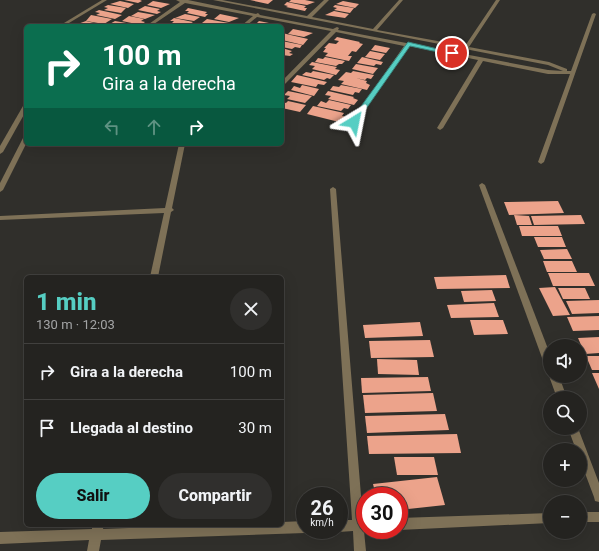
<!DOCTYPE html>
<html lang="es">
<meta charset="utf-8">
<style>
:root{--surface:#242320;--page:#302f2d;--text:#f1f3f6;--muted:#a3a4a5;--line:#41403e;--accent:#56cec3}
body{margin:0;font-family:Roboto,sans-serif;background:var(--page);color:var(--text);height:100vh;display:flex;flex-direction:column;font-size:15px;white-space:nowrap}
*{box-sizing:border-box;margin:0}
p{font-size:13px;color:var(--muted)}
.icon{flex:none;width:22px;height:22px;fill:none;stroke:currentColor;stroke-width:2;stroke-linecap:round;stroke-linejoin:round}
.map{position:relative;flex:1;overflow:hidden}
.side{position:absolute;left:24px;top:275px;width:260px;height:252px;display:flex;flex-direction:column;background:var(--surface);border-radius:6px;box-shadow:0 4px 16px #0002,0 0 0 1px var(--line)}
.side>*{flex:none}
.top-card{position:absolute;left:24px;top:24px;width:260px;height:122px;border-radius:6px;box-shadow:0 4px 16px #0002,0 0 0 1px var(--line);background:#0b6e4f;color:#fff;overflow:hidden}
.fabs{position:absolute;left:543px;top:339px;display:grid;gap:8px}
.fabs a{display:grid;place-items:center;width:44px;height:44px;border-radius:50%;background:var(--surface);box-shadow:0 4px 16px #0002,0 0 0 1px var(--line);font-size:20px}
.speed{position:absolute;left:296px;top:487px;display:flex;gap:8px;font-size:20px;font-weight:700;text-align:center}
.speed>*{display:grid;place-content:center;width:52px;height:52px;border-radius:50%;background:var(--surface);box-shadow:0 4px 16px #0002,0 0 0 1px var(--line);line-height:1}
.speed small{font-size:10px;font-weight:400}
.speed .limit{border:6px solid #d22;background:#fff;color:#111}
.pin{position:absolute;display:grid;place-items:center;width:34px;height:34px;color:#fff;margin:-17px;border:2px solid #fff;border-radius:50%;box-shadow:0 1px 4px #0007}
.me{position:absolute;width:44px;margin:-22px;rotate:35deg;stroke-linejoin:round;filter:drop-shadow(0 0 3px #0008)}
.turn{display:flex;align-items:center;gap:14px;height:84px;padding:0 12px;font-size:18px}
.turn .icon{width:52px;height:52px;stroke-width:2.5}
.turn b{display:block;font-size:28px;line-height:34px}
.lanes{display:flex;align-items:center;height:38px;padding:0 12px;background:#0003;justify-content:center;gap:20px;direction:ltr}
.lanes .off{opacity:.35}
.round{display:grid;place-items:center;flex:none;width:42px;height:42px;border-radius:21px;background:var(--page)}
.headline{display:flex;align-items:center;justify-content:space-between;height:68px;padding:0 12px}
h1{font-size:24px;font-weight:800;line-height:30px;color:var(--accent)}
.action{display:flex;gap:8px;margin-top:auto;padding:8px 12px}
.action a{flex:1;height:46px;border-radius:24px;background:var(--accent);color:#111;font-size:16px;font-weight:800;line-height:46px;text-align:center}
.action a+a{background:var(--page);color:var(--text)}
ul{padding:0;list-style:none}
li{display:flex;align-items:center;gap:12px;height:56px;padding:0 12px;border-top:1px solid var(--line)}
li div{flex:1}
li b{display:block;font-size:15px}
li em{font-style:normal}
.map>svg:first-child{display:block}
.building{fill:#eca38b}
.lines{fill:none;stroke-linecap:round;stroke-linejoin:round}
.minor{fill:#7e7157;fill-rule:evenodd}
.route{fill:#56cec3;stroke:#38867f}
</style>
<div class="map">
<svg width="599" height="551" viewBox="0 0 599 551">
<rect width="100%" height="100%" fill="#302f2b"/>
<g class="building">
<path d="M124,0H140L142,1L138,3Z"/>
<path d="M250,0H273L268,4Z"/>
<path d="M291,0H305L315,2L307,5L289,2Z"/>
<path d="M120,1L134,4L128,8L110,4Z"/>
<path d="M153,1L170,4L161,8L147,5Z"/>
<path d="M343,1L359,4L355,8L336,4Z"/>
<path d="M287,2L306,6L304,8H307L305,11L286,7L288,6L284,5Z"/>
<path d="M108,5L126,8L121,13L104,10L108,8L104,7Z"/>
<path d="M335,5L354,8L350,13L334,10L337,8L333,7Z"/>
<path d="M145,6L160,9L157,11L161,12L157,14L138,10Z"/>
<path d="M188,8L207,12L205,14H208L205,17L187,13L189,11H185Z"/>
<path d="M99,10L122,15L115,19L96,15L100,13L95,12Z"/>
<path d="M334,11L349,14L345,18L325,15Z"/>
<path d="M138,12L155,15L145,19L131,16Z"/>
<path d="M185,14L200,17L194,21L175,18Z"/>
<path d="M220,14L239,18L229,22L214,19Z"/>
<path d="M91,15L112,19L104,24L86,21Z"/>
<path d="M129,16L144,19L141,21L145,22L141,25L122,21Z"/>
<path d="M174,18L193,22L190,24L194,26L171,24L174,21H170Z"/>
<path d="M207,19L229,23L225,26L202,23Z"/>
<path d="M86,21L102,25H75Z"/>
<path d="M115,21L138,25V26L108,25Z"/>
<path d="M259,21L279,25L278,26L256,24Z"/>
<path d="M293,29L313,33L304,37L288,34Z"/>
<path d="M282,33L308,39L303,45L282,40Z"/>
<path d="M337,37L360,42L359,43L363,44L356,52L352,51L348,56H352L349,61L325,56L328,53L323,52L326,48H324L329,43L336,44L339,41L334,40Z"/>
<path d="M282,41L302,45L300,48L295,47L292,49L282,47Z"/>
<path d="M375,45L390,48L386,53L371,50Z"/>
<path d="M282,48L292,51L289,53L293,54L290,56L282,55Z"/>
<path d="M370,51L385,54L380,60L365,57Z"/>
<path d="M325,57L345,61L342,64H339L336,66L315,62L318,58L323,59Z"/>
<path d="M362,57L383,62L381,65L376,64L374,66L357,63Z"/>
<path d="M312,62L337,67L335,69L340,70L336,75L312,69L315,66L309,65Z"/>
<path d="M356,64L378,68L373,74L352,69Z"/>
<path d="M313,71L334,75L330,79L327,78L324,80L302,75L306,72L311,73Z"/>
<path d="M353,71L374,75L371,79L367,78L365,80L356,78L367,81L366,83L370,85L367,90L341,84L344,81L338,80L346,72L351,73Z"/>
<path d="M297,75L327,82L324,85L318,84L316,87L291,82Z"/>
<path d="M302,85L319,89L314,96L291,90L294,86L300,88Z"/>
<path d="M341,85L362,89L359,93L355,92L353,95L330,90L333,86L339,87Z"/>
<path d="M288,91L312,96L305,103L287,99L290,96L284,95Z"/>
<path d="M328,91L354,97L353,98L358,100L354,105L328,99L331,96L325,95Z"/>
<path d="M329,100L351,105L348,109L344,108L341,111L317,106L321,101L326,103Z"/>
<path d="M288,101L306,105L300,112L282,108V102L286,103Z"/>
<path d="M313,106L344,113L342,116L347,117L343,123L307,114Z"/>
<path d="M558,201L564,213L509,215L504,202Z"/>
<path d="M514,215L529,216L532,225H517Z"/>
<path d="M581,215L585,224L534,225L531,216Z"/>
<path d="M519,226H558L562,236H522Z"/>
<path d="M534,237H562L566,247H538Z"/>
<path d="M567,249L572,259H544L540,250Z"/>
<path d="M543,261H572L577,272H547Z"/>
<path d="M548,273H589L595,286H553Z"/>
<path d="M506,275L510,288L437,289L434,277Z"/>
<path d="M555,287L570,315L553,316L539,288Z"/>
<path d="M558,288H585L590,299H563Z"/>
<path d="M492,290L496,301L464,302L461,291Z"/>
<path d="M599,300V313L572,314L566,301Z"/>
<path d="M494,303L499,317L451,318L447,305Z"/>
<path d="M599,316V330L573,331L567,317Z"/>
<path d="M470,320H503L508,334L474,335Z"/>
<path d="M420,322L423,336L365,338L363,325Z"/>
<path d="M599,337V353L585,354L578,338Z"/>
<path d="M430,340L434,357L371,358L369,341Z"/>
<path d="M586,356H599V370H592Z"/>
<path d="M377,359L417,360L419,375L378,374Z"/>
<path d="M592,373H599V389Z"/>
<path d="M428,377L431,391L362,393L361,378Z"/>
<path d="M433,393L437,411L365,413L363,395Z"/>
<path d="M445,414L449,430L367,433L365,416Z"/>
<path d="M457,434L461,453L369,454L367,436Z"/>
<path d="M394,457H434L438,475H397Z"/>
<path d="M437,477L445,505L399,510V496H376L373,484Z"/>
</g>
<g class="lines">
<g class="minor">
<path d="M102,0H107L64,26H59Z"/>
<path d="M176,0H188L256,14L258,13L260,15L333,29L337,27L339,28L338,30L548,70L563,71L548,65L213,0H222L307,16L324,0H329L312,17L373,29L399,0H403L377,30L465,46L496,0H500L469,47L549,62L567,69V71H571L592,14L594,13L596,14L544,162L541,164L538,162L570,74H548L483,61L443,128L440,130L437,128L478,60L409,46L356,123L354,124L351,122L404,46L336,32L284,85L282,86V81L331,31L257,17L246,26H241L253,16L185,3L151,26H146L180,2Z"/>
<path d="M26,104V111L3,152L0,154V146L23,106Z"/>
<path d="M26,136V144L3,190L0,192V183L23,138Z"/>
<path d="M179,144H185L172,208L174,210L171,212L158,277H150L164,213L0,220V216L165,208Z"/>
<path d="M482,183L485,185L550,354V370L547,369L545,366L479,185Z"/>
<path d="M333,187L336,189L363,520L365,519V530H366L364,531L366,551H354L353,531L339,532L335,530H339V520H352L330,189Z"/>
<path d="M550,375V376H559L567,398H557L549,376Z"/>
<path d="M568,428H578L599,483V502L595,501L594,497L580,460V450H576Z"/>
<rect x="580" y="512" width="19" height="10"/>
<path d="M550,513V523L399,530V518Z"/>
<path d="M305,521V530H309L305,533L101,540L99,551H87L89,540L0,544V532L92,529V525H104L103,529L205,525H282V522Z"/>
</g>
</g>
<path class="route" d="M408,42L455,53L452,55L410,46L356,123H351V120Z"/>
</svg>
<div class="fabs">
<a><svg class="icon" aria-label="sound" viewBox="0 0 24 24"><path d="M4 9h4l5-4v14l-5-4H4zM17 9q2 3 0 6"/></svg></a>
<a><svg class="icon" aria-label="search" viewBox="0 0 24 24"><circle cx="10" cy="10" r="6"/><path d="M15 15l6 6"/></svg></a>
<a>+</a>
<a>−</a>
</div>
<div class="speed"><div>26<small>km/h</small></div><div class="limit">30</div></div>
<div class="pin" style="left:452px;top:53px;background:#d93025"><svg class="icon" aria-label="arrive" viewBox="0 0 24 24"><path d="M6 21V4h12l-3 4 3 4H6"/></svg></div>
<svg class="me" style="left:354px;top:122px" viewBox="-20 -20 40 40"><path d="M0-17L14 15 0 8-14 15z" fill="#56cec3" stroke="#fff" stroke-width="4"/></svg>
<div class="top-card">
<div class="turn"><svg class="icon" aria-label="right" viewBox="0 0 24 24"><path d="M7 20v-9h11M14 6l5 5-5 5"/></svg><div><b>100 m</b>Gira a la derecha</div></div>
<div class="lanes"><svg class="icon off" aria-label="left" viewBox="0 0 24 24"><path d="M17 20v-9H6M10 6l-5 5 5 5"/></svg><svg class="icon off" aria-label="ahead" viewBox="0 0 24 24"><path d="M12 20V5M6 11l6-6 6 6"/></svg><svg class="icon" aria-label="right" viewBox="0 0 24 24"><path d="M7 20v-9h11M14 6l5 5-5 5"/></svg></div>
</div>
<section class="side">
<div class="headline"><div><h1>1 min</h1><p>130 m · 12:03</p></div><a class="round"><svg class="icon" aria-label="close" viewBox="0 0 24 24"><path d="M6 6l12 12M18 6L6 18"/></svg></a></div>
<ul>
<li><svg class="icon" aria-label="right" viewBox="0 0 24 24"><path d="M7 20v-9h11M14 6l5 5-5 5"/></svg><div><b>Gira a la derecha</b></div><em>100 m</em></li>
<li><svg class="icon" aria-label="arrive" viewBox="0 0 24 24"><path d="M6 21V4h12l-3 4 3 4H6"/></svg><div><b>Llegada al destino</b></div><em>30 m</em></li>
</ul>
<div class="action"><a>Salir</a><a>Compartir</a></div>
</section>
</div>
